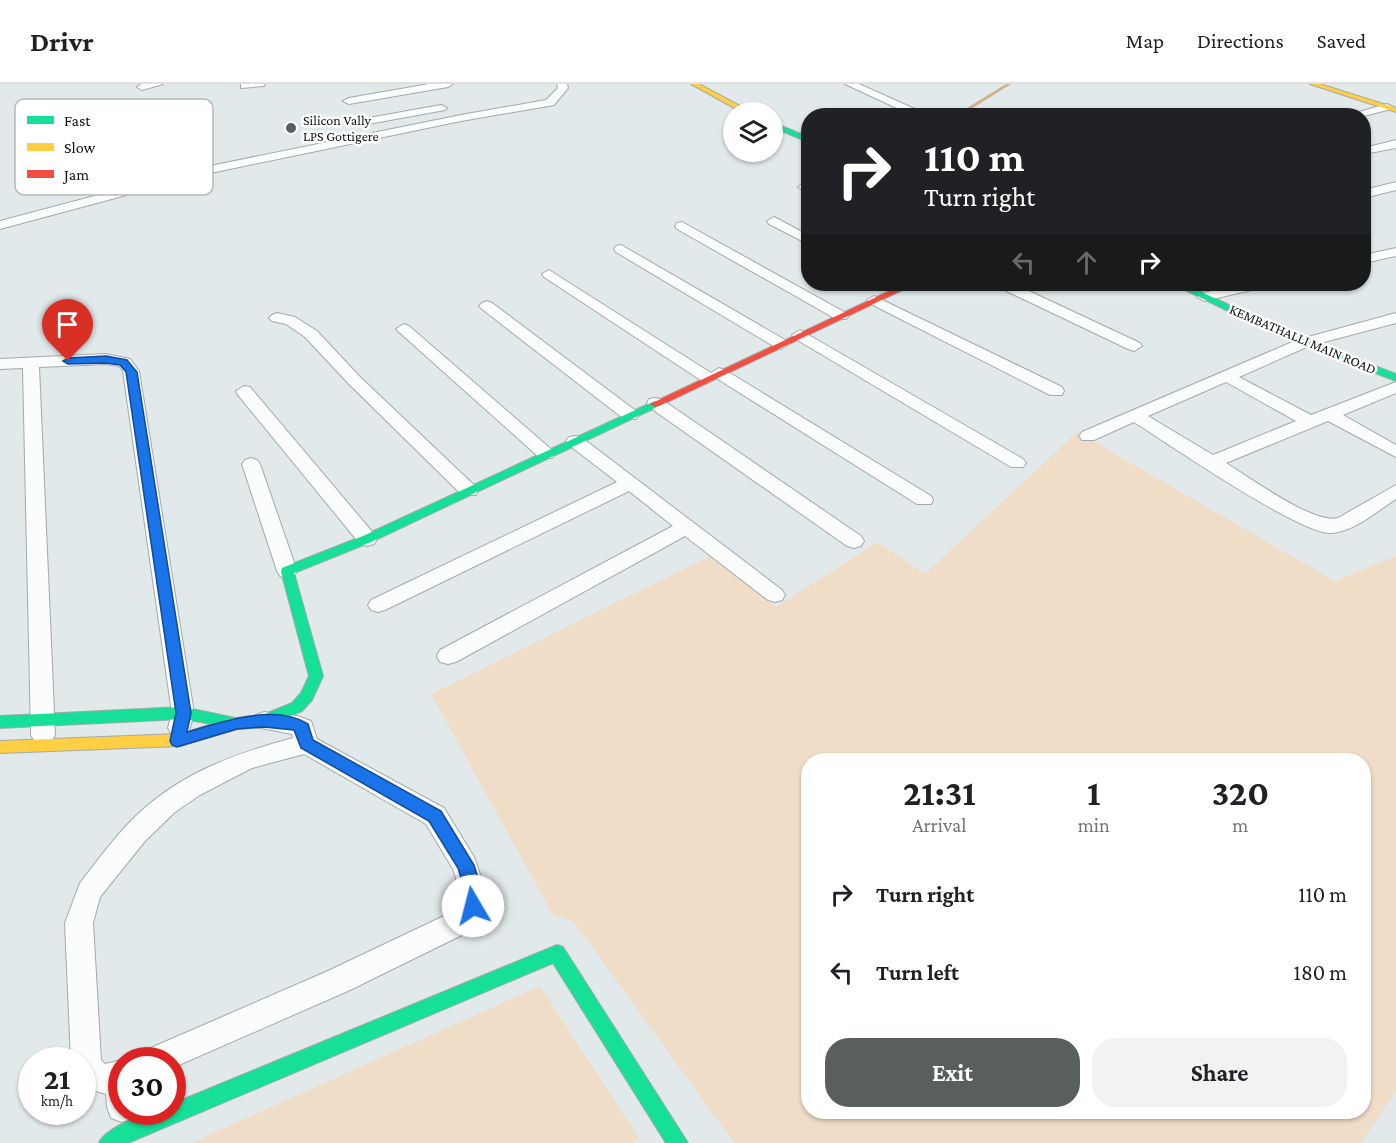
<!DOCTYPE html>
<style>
:root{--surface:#fff;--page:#f2f2f2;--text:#202124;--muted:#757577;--line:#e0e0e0;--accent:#595e5f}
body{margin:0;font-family:"Crimson Pro",serif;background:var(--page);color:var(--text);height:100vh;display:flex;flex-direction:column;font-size:22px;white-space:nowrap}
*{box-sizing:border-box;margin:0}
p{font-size:20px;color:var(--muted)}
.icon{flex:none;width:33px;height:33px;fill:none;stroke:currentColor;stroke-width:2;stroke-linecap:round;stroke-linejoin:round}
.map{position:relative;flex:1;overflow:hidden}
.side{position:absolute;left:801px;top:669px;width:570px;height:366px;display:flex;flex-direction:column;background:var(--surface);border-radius:24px;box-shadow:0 2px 4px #0004}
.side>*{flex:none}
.banner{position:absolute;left:801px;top:24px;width:570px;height:183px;border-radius:24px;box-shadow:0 2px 4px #0004;background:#202124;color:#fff;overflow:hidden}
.fabs{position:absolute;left:723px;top:18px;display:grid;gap:12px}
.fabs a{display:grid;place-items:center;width:60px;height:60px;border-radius:50%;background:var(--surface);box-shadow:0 2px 4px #0004;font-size:30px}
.speed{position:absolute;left:18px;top:963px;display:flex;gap:12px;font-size:30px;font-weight:700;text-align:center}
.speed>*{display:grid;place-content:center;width:78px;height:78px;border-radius:50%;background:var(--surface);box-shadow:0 2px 4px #0004;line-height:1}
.speed small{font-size:15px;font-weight:400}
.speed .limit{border:9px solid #d22;background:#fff;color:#111}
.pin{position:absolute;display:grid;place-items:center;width:51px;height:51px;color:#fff;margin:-62px -26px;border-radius:50% 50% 50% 0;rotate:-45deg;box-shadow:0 0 6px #0007}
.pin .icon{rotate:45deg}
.me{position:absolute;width:66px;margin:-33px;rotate:352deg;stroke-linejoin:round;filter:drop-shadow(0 0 4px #0008)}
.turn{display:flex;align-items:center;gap:21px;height:126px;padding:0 24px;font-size:27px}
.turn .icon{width:78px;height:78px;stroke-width:2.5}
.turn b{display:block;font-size:42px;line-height:51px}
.lanes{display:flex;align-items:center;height:57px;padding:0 24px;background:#0003;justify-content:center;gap:30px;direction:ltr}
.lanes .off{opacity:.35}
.eta{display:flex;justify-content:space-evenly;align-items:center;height:102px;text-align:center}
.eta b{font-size:36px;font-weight:700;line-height:42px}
.primary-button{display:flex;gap:12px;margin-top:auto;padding:12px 24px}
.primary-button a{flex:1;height:69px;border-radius:24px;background:var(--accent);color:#fff;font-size:24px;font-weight:700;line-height:69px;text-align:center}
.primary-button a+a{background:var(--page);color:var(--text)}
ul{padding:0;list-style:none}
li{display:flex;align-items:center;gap:18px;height:78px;padding:0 24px}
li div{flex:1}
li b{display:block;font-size:22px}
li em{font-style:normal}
header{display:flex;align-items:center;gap:36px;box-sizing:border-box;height:84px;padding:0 30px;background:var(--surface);border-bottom:2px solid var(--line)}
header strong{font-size:28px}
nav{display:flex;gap:33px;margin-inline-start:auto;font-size:21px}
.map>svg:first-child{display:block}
.green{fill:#f0ddc7;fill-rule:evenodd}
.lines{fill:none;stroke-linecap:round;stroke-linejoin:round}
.stream{fill:#d3b189;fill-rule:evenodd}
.street-casing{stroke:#a4a9aa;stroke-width:2}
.fast-casing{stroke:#a4a9aa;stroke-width:2}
.slow-casing{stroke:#a4a9aa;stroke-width:2}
.jam-casing{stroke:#a4a9aa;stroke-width:2}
.street{fill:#fbfcfc;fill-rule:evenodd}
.fast{fill:#16e098;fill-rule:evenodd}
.slow{fill:#ffcf43;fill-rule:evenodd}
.jam{fill:#f24e42;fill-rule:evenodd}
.route{fill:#1a73e8;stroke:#114b97;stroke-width:1.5}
.poi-dot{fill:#595e5f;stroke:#fff;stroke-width:2}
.labels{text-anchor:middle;stroke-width:5;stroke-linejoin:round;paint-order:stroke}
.far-poi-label{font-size:14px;fill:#0f1314;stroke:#fff;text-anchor:start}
.far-street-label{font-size:14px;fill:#0f1314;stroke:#fff}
.key{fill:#fff;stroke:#b7b8b8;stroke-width:1.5}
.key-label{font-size:16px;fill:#0f1314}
</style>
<header>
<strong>Drivr</strong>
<nav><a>Map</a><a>Directions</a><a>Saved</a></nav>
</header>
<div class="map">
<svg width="1396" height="1059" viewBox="0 0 1396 1059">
<rect width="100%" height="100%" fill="#e2e9ea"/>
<g class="green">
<path d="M1077,348L1335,497L1396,472V1007L1361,1059H734L574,838L553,831L431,610L710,472L776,523L877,458L925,490ZM808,676H1364V1028H808Z"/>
<path d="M540,902L639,1054L633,1059H191Z"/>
</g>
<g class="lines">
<path class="stream" d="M1006,0H1011L960,32H954Z"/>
<defs>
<g id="street">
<path d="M141,0H163L142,6L137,3Z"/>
<path d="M241,0H265L264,2L241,4Z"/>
<path d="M429,0H453L448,3L349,20L343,17L349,14Z"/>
<path d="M557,0H567L568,4L554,21L461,37L201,91L0,145V137L200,84L461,31L546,16L558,4Z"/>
<path d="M845,0H859L926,30L914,32Z"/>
<path d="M1387,20L1393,23L1391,25L1364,32H1345Z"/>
<path d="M441,21L447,24L445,26L363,41L357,38L363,35Z"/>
<path d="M1396,56V64L1364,70V64Z"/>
<path d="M1396,98V106L1364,114V106Z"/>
<path d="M804,99L808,100V109L798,103Z"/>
<path d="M774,133L808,151V160L769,140L767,137Z"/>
<path d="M682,138L846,229L849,232L846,235H836L677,145L675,142L677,139Z"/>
<path d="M621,161L787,257L789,260L781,265L775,263L616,168L614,165L616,162Z"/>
<path d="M1396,164V172L1364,179V171Z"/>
<path d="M549,186L711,289L719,284L725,286L931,412L933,416L931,420H917L716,294L708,299L702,297L544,193L542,190Z"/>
<path d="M996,200H1014L1140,259L1142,262L1134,267L1128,265L998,203Z"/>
<path d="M1243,200H1267L1265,203L1204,217L1197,213L1199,210Z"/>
<path d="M874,212L1062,303L1064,307L1062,311H1050L869,219L867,216Z"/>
<path d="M487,217L492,219L636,327L639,331L636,335H624L482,225L479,222L482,219Z"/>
<path d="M277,229L295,233L317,247L360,293L476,403L478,407L476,411H462L348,299L305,253L286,240L272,237L269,234L272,231Z"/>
<path d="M1396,229V239L1309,262L1239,293L1311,331L1396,298V309L1343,331L1396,361V373L1328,337L1226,379C1249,393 1314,441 1338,434L1396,401V415C1377,427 1354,448 1331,449C1301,451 1167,359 1134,338L1094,356H1082L1079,352L1082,348L1297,256ZM1226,298L1296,337L1213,371L1148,332Z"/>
<path d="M404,240L409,242L552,366L555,370L552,374H540L399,248L396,245Z"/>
<path d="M800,246L1023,375L1026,379L1023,383H1011L794,254L792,251Z"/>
<path d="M106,270L130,275L139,287L194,629L188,651L180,653L172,651L168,644L172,629L123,287L119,282L106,280L39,283L55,651L51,658L43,660L35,658L31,651L23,284L0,285V275Z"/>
<path d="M244,302L250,303L374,450L377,455L374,460L367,462L360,460L238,311L236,307Z"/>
<path d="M655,314L661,315L861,452L864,457L861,462L854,464L847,462L649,323L647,319L649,315Z"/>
<path d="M575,352L581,353L782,506L785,511L782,516L775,518L768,516L685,452L456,578L448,580L440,578L437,572L440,566L673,442L629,407L385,526L378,528L371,526L368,521L371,516L617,398L569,361L566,357L569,353Z"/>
<path d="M251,374L257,376L260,380L297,487L294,492L287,494L280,492L277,487L242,380L245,376Z"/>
<path d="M264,628L297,632L311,637L317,655L444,724L474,773L486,807V822L482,831L466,849L348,907L172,984V976H141L146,966L328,887L446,831L460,819V807L453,785L426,740L304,670L252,684L200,711L175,728L145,757L100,813L93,839L101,976L105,980L122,976H123L122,1028H135L133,1034L122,1038L111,1034L107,1023L106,1010L82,1003V976H71L65,839L80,799C95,780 110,759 127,741C173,692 230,671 293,654L292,650L256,643L252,637L256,631Z"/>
</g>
<g id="fast">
<path d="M772,38L808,53V58L772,43Z"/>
<path d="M1173,200H1184L1285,247L1396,290V297L1277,251Z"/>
<path d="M655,317L660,320L659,322L371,458L294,489L323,592L312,616L302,627L264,643L237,645L180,662L175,660L172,656L175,652L212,640L183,635L0,644V632L183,623L235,634L263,631L292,619L301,609L309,592L281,487L282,484L363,452Z"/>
<path d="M557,861L563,863L688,1059H666L553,879L128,1059H99C105,1045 138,1032 153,1028C159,1026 166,1028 172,1028V1020Z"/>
</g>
<g id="slow">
<path d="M691,0H699L751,28H742Z"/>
<path d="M1310,0H1320L1396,24V28Z"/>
<path d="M180,650L185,652L188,656L185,660L180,662L0,669V657Z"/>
</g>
<path id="jam" d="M904,200H915L659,322L655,323L650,320Z"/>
</defs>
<use href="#street" class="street-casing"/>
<use href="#fast" class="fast-casing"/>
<use href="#slow" class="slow-casing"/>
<use href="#jam" class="jam-casing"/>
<use href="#street" class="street"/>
<use href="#fast" class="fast"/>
<use href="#slow" class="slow"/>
<use href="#jam" class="jam"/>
</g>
<path class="route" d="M106,272L127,276L137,288L191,629L187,648C221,638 275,619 308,640L313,656L441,727L474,781L482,807V822L479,827L473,830L467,827L464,822L465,807L458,784L429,737L301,664L294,646L264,643L237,645L177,663L172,661L170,657L176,629L126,288L120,281L106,279L68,280L63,277L68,274Z"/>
<circle class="poi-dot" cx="291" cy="44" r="6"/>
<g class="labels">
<g class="far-poi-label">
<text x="303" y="41">Silicon Vally<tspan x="303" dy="16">LPS Gottigere</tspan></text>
</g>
<g class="far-street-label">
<text transform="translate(1303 255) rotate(23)" y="5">KEMBATHALLI MAIN ROAD</text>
</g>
</g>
<rect x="15" y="15" width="198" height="96" rx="9" class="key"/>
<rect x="27" y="32" width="27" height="8" fill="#16e098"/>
<rect x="27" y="59" width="27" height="8" fill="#ffcf43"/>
<rect x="27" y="86" width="27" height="8" fill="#f24e42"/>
<g class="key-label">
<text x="64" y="42">Fast</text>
<text x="64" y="69">Slow</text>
<text x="64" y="96">Jam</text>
</g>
</svg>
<div class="fabs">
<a><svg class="icon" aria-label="layers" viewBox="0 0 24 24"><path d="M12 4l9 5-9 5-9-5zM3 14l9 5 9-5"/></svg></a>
</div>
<div class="speed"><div>21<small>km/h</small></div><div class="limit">30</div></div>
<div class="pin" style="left:68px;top:277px;background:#d93025"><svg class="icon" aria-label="arrive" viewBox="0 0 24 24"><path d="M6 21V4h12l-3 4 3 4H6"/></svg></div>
<svg class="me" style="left:473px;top:822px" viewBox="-20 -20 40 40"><circle r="19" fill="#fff"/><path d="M0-13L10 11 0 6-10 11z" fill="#1a73e8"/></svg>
<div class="banner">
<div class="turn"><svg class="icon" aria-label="right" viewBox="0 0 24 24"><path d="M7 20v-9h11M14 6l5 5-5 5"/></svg><div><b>110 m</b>Turn right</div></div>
<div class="lanes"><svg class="icon off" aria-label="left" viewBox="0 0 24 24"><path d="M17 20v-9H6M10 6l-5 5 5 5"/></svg><svg class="icon off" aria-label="ahead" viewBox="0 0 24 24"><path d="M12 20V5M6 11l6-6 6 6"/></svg><svg class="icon" aria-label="right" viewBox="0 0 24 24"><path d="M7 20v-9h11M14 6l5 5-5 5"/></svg></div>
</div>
<section class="side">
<div class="eta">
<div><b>21:31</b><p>Arrival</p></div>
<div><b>1</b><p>min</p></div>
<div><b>320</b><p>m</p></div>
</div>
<ul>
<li><svg class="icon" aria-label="right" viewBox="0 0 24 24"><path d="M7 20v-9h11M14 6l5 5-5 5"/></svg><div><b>Turn right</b></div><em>110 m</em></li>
<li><svg class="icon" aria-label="left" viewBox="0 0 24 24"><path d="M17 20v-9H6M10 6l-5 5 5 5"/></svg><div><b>Turn left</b></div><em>180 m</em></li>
</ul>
<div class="primary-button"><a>Exit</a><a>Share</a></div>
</section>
</div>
